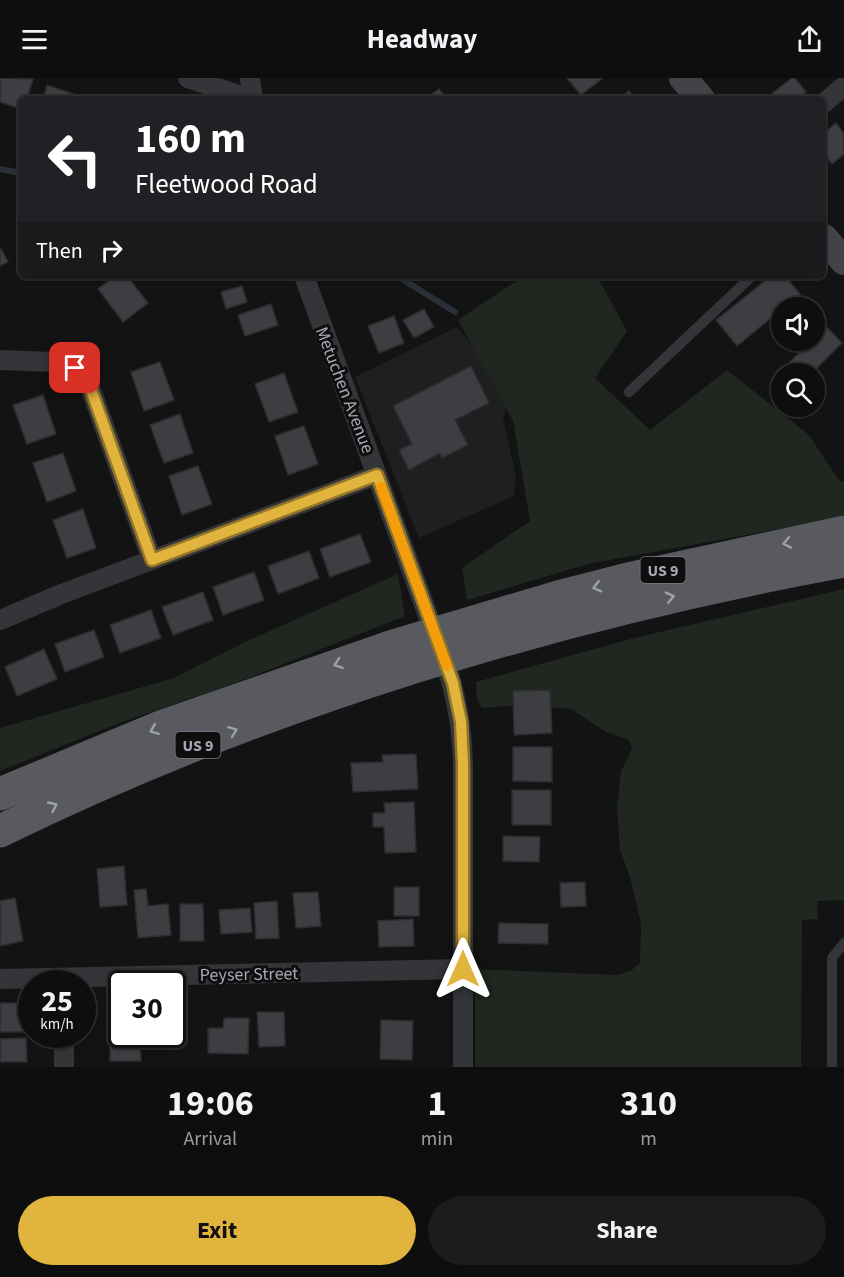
<!DOCTYPE html>
<style>
:root{--surface:#0e0e0f;--page:#1c1c1d;--text:#f1f3f6;--muted:#9b9c9e;--line:#2e2e2f;--accent:#e1b43e}
body{margin:0;font-family:"Source Sans 3",sans-serif;background:var(--page);color:var(--text);height:100vh;display:flex;flex-direction:column;font-size:22px;white-space:nowrap}
*{box-sizing:border-box;margin:0}
p{font-size:20px;color:var(--muted)}
.icon{flex:none;width:33px;height:33px;fill:none;stroke:currentColor;stroke-width:2;stroke-linecap:round;stroke-linejoin:round}
.map{position:relative;height:989px;overflow:hidden}
.panel{display:flex;flex-direction:column;background:var(--surface);flex:1}
.panel>*{flex:none}
.banner{position:absolute;left:18px;top:18px;width:808px;height:183px;border-radius:9px;box-shadow:0 2px 4px #0004,0 0 0 2px var(--line);background:#202124;color:#fff;overflow:hidden}
.buttons{position:absolute;left:771px;top:219px;display:grid;gap:12px}
.buttons a{display:grid;place-items:center;width:54px;height:54px;border-radius:50%;background:var(--surface);box-shadow:0 2px 4px #0004,0 0 0 2px var(--line);font-size:30px}
.speed{position:absolute;left:18px;top:892px;display:flex;gap:12px;font-size:30px;font-weight:700;text-align:center}
.speed>*{display:grid;place-content:center;width:78px;height:78px;border-radius:50%;background:var(--surface);box-shadow:0 2px 4px #0004,0 0 0 2px var(--line);line-height:1}
.speed small{font-size:15px;font-weight:400}
.speed .limit{border:3px solid #111;border-radius:9px;background:#fff;color:#111}
.pin{position:absolute;display:grid;place-items:center;width:51px;height:51px;color:#fff;margin:-26px;border-radius:12px;box-shadow:0 3px 9px #0006}
.me{position:absolute;width:66px;margin:-33px;rotate:0deg;stroke-linejoin:round;filter:drop-shadow(0 0 4px #0008)}
.turn{display:flex;align-items:center;gap:21px;height:126px;padding:0 18px;font-size:27px}
.turn .icon{width:78px;height:78px;stroke-width:2.5}
.turn b{display:block;font-size:42px;line-height:51px}
.then{display:flex;align-items:center;height:57px;padding:0 18px;background:#0003;gap:12px;font-size:22px}
.eta{display:flex;justify-content:space-evenly;align-items:center;height:102px;text-align:center}
.eta b{font-size:36px;font-weight:700;line-height:42px}
.button{display:flex;gap:12px;margin-top:auto;padding:12px 18px}
.button a{flex:1;height:69px;border-radius:36px;background:var(--accent);color:#111;font-size:24px;font-weight:700;line-height:69px;text-align:center}
.button a+a{background:var(--page);color:var(--text)}
header{display:flex;justify-content:space-between;align-items:center;height:78px;padding:0 18px;background:var(--surface);font-size:27px;font-weight:700}
.map>svg:first-child{display:block}
.built{fill:#1f1f21}
.green{fill:#1f2720}
.lines{fill:none;stroke-linecap:round;stroke-linejoin:round}
.stream{stroke:#2a3037;stroke-width:6}
.building{fill:#3d3e41;stroke:#2d2d30;stroke-width:1.5}
.service{stroke:#343539;stroke-width:10}
.minor{stroke:#343539;stroke-width:20}
.secondary{stroke:#424349;stroke-width:28}
.trunk{stroke:#585a60;stroke-width:33}
.oneway{stroke:#9ea1ab}
.route-casing{stroke:#927528;stroke-width:15}
.route{stroke:#e1b43e;stroke-width:10}
.slow{stroke:#f59e0b;stroke-width:10}
.labels{text-anchor:middle;stroke-width:6;stroke-linejoin:round;paint-order:stroke}
.shield{fill:#0e0e0f;stroke:#787a82;stroke-width:1.5}
.shield-label{font-size:16px;font-weight:bold;fill:#a6a9b3}
.street-label{font-size:18px;fill:#a6a9b3;stroke:#0e0e0f}
</style>
<header><svg class="icon" aria-label="menu" viewBox="0 0 24 24"><path d="M4 6h16M4 12h16M4 18h16"/></svg>Headway<svg class="icon" aria-label="share" viewBox="0 0 24 24"><path d="M12 15V3M7 8l5-5 5 5M5 13v7h14v-7"/></svg></header>
<div class="map">
<svg width="844" height="989" viewBox="0 0 844 989">
<rect width="100%" height="100%" fill="#131314"/>
<path class="built" d="M457,249L497,296L508,321L503,341L516,398L514,418L419,460L355,299Z"/>
<g class="green">
<path d="M524,198H597L627,253L595,300L650,352L727,292L809,357L840,404L844,403V439L588,486L467,522L462,490L530,443L513,343L458,242Z"/>
<path d="M398,496L405,538L238,604L122,644L0,693V650L174,600L245,564Z"/>
<path d="M844,511V822L817,823L818,841L802,842L801,989H475V891L618,897L632,892L640,885L641,846L630,799L620,772L617,729L621,693L632,671L629,662L606,654L571,631L521,627L482,630L477,621L476,604L634,560Z"/>
</g>
<g class="lines">
<g class="stream">
<path d="M0,91L21,95"/>
<path d="M397,198L455,234"/>
</g>
</g>
<g class="building">
<path d="M0,0L33,1L27,21H21V31L0,24Z"/>
<path d="M567,0H603L581,17Z"/>
<path d="M792,0H795L806,14L797,21H765Z"/>
<path d="M47,7L88,21H43Z"/>
<path d="M439,11L447,21H425Z"/>
<path d="M629,13L634,21H618Z"/>
<path d="M836,45L844,56V76L832,86L824,75V55Z"/>
<path d="M0,169L8,184L0,188Z"/>
<path d="M115,198H127L148,225L123,244L98,211Z"/>
<path d="M771,198H785L800,216L737,268L716,242Z"/>
<path d="M242,208L247,224L226,231L221,214Z"/>
<path d="M271,226L278,247L245,258L238,237Z"/>
<path d="M424,231L434,249L414,260L403,242Z"/>
<path d="M814,236L842,265L811,296H801L790,284L804,270L797,262H814Z"/>
<path d="M394,238L404,265L379,275L368,248Z"/>
<path d="M160,284L174,322L144,333L131,294Z"/>
<path d="M471,288L489,325L455,342L468,367L442,380L440,375L409,392L399,372L412,366L393,328Z"/>
<path d="M284,295L298,334L269,344L255,306Z"/>
<path d="M43,317L56,356L27,366L13,327Z"/>
<path d="M180,336L193,375L164,385L150,347Z"/>
<path d="M304,348L318,386L288,397L275,358Z"/>
<path d="M63,375L76,413L47,424L33,385Z"/>
<path d="M198,388L212,426L182,437L169,398Z"/>
<path d="M83,431L96,470L67,480L53,442Z"/>
<path d="M360,456L371,484L330,499L320,471Z"/>
<path d="M309,473L319,500L278,516L268,488Z"/>
<path d="M254,494L264,522L223,537L213,509Z"/>
<path d="M203,514L213,542L173,557L162,529Z"/>
<path d="M151,532L161,560L120,575L110,547Z"/>
<path d="M94,552L104,579L65,594L55,566Z"/>
<path d="M44,571L57,601L17,618L5,589Z"/>
<path d="M550,612L552,655L514,657L513,613Z"/>
<path d="M513,669H552V704L513,703Z"/>
<path d="M416,676L418,711L353,714L351,685L383,684L382,677Z"/>
<rect x="512" y="712" width="39" height="35"/>
<path d="M414,724L416,774L385,775L384,749H373V735H385L384,725Z"/>
<path d="M503,758L540,759L539,784L503,783Z"/>
<path d="M124,788L127,827L100,829L97,791Z"/>
<path d="M585,804L586,828L561,829L560,805Z"/>
<rect x="394" y="809" width="25" height="29"/>
<path d="M146,811L148,828L168,826L171,857L138,860L134,812Z"/>
<path d="M318,814L321,848L296,850L293,815Z"/>
<path d="M15,820L23,863L0,868V823Z"/>
<path d="M277,823L279,860L256,861L254,825Z"/>
<path d="M180,826H203L204,863H180Z"/>
<path d="M250,830L252,854L221,856L219,832Z"/>
<path d="M413,841L414,868L379,869L378,843Z"/>
<path d="M499,845L548,846V866L498,865Z"/>
<rect x="0" y="925" width="31" height="29"/>
<path d="M257,934H284L285,968L259,969Z"/>
<path d="M224,940H249L248,976L208,975V950H223Z"/>
<path d="M381,942L413,943L412,982L380,981Z"/>
<path d="M110,949H122V957H140L141,983H110Z"/>
<path d="M26,960L27,984H0V961Z"/>
</g>
<g class="lines">
<g class="service">
<path d="M629,314L752,198"/>
<path d="M832,989V880L844,865"/>
</g>
<g class="minor">
<path d="M188,0L250,21"/>
<path d="M250,0L253,21"/>
<path d="M824,25L844,8"/>
<path d="M304,198L445,584C457,618 462,650 463,686V989"/>
<path d="M0,282L53,284L75,290L90,309L152,482"/>
<path d="M0,542L59,517L377,397"/>
<path d="M0,901L463,891"/>
<path d="M64,957V989"/>
</g>
<g class="secondary">
<path d="M683,0L701,21"/>
<path d="M824,160L844,183"/>
</g>
<g class="trunk">
<path d="M0,716L163,648L393,568L558,519L632,500L844,454"/>
<path d="M0,753C263,624 556,536 844,483"/>
</g>
</g>
<defs><path id="oneway-chevron" d="M-2-3.5L2.5 0L-2 3.5" fill="none" stroke-width="1.6" stroke-linecap="round" stroke-linejoin="round" transform="scale(1.5)"/></defs>
<g class="oneway">
<use href="#oneway-chevron" transform="translate(787 465) rotate(169)"/>
<use href="#oneway-chevron" transform="translate(597 509) rotate(166)"/>
<use href="#oneway-chevron" transform="translate(670 519) rotate(-13)"/>
<use href="#oneway-chevron" transform="translate(338 586) rotate(161)"/>
<use href="#oneway-chevron" transform="translate(154 652) rotate(159)"/>
<use href="#oneway-chevron" transform="translate(233 653) rotate(-21)"/>
<use href="#oneway-chevron" transform="translate(53 728) rotate(-25)"/>
</g>
<g class="lines">
<defs>
<path id="route" d="M75,290L90,309L152,482L377,397L453,605L461,644L463,686V891"/>
</defs>
<use href="#route" class="route-casing"/>
<use href="#route" class="route"/>
<path class="slow" d="M381,409L447,588"/>
</g>
<g class="labels">
<g class="shield">
<rect x="640.5" y="479" width="45" height="26" rx="4.5"/>
<rect x="175.5" y="654" width="45" height="26" rx="4.5"/>
</g>
<g class="shield-label">
<text x="663" y="498">US 9</text>
<text x="198" y="673">US 9</text>
</g>
<g class="street-label">
<text transform="translate(345 312) rotate(69)" y="6">Metuchen Avenue</text>
<text transform="translate(249 896) rotate(-1)" y="6">Peyser Street</text>
</g>
</g>
</svg>
<div class="buttons">
<a><svg class="icon" aria-label="sound" viewBox="0 0 24 24"><path d="M4 9h4l5-4v14l-5-4H4zM17 9q2 3 0 6"/></svg></a>
<a><svg class="icon" aria-label="search" viewBox="0 0 24 24"><circle cx="10" cy="10" r="6"/><path d="M15 15l6 6"/></svg></a>
</div>
<div class="speed"><div>25<small>km/h</small></div><div class="limit">30</div></div>
<div class="pin" style="left:75px;top:290px;background:#d93025"><svg class="icon" aria-label="arrive" viewBox="0 0 24 24"><path d="M6 21V4h12l-3 4 3 4H6"/></svg></div>
<svg class="me" style="left:463px;top:891px" viewBox="-20 -20 40 40"><path d="M0-17L14 15 0 8-14 15z" fill="#e1b43e" stroke="#fff" stroke-width="4"/></svg>
<div class="banner">
<div class="turn"><svg class="icon" aria-label="left" viewBox="0 0 24 24"><path d="M17 20v-9H6M10 6l-5 5 5 5"/></svg><div><b>160 m</b>Fleetwood Road</div></div>
<div class="then">Then<svg class="icon" aria-label="right" viewBox="0 0 24 24"><path d="M7 20v-9h11M14 6l5 5-5 5"/></svg></div>
</div>
</div>
<section class="panel">
<div class="eta">
<div><b>19:06</b><p>Arrival</p></div>
<div><b>1</b><p>min</p></div>
<div><b>310</b><p>m</p></div>
</div>
<div class="button"><a>Exit</a><a>Share</a></div>
</section>
